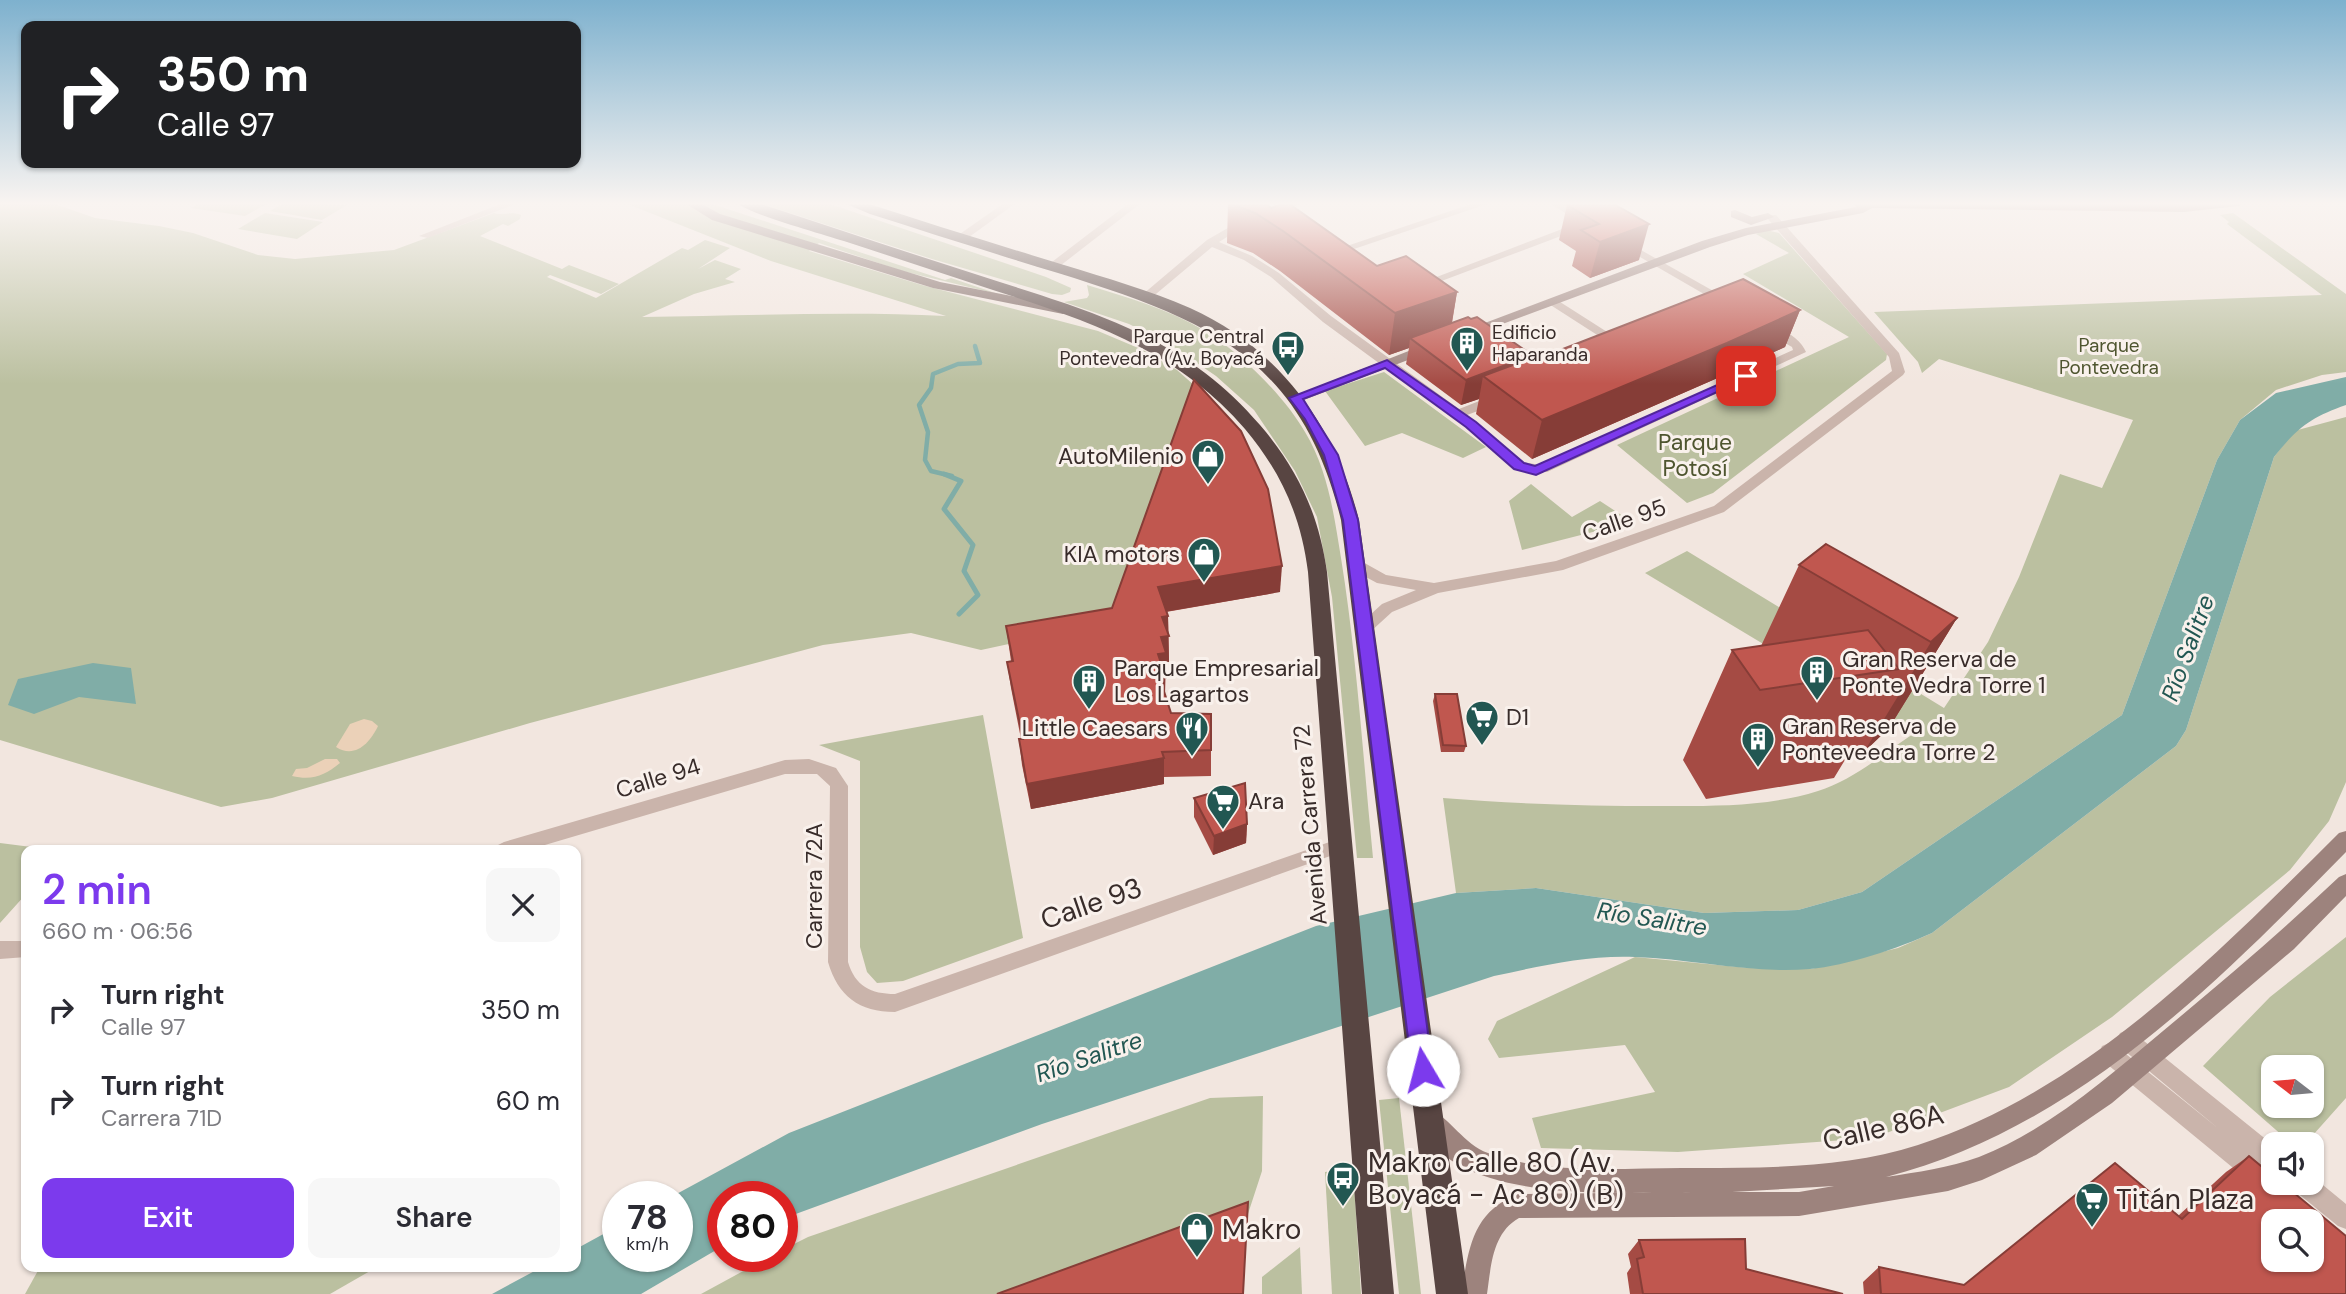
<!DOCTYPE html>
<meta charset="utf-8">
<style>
:root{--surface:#fff;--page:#f7f7f7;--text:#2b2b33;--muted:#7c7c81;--accent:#7c3aed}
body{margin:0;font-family:"DM Sans",sans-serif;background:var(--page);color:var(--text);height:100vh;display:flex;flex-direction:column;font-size:26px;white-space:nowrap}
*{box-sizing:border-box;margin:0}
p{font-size:23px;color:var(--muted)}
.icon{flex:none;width:38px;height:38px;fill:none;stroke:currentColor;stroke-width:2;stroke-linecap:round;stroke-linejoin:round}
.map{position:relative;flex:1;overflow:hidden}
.side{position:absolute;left:21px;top:845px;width:560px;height:427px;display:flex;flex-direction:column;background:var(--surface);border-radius:14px;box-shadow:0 2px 5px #0004}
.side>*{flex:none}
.hud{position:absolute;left:21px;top:21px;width:560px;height:147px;border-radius:14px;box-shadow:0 2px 5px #0004;background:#202124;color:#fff;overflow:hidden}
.needle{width:46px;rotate:286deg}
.buttons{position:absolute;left:2261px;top:1055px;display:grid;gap:14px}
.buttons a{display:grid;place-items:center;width:63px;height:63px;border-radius:14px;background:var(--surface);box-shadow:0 2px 5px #0004;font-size:35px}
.speed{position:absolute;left:602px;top:1181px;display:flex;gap:14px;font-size:35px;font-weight:700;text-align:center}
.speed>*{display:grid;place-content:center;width:91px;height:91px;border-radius:50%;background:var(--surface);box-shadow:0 2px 5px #0004;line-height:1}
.speed small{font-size:18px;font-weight:400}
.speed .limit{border:10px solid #d22;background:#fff;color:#111}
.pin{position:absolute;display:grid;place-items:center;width:60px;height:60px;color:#fff;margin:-30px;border-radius:14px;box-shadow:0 4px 10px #0006}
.me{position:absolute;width:77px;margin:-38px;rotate:352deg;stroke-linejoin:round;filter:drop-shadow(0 0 5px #0008)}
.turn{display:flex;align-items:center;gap:24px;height:147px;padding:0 21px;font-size:32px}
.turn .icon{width:91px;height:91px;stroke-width:2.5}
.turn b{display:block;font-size:49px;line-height:60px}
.round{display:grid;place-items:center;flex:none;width:74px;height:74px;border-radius:14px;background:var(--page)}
.headline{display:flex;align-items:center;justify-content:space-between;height:119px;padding:0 21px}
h1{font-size:42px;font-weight:600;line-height:52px;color:var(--accent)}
.action{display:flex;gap:14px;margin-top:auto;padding:14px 21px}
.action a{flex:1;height:80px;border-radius:14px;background:var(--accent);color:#fff;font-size:28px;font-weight:600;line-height:80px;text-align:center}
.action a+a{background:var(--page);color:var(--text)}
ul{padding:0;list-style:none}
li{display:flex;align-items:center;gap:21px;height:91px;padding:0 21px}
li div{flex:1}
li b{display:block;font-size:26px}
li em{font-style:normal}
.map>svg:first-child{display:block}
.green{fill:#bbc0a0;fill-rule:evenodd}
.sand{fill:#ebd1b8}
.water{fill:#80ada7}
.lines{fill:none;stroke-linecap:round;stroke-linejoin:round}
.stream-far1{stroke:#80ada7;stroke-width:4.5}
.stream{stroke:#80ada7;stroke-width:5}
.street{fill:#cab4ab;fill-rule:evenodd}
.secondary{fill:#9d837d;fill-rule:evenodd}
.primary{fill:#79615c;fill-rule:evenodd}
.highway{fill:#584542;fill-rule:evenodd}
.wall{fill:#a54b44}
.shaded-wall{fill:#863d37}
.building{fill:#c0574f;stroke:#863d37;stroke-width:2;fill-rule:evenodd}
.route{fill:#7c3aed;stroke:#51269a;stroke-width:2}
.labels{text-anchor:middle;stroke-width:6;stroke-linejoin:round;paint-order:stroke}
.far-poi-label{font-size:19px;fill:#382c2a;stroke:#f9f1ec;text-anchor:start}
.far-park-label{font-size:19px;fill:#4e552f;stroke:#f9f1ec}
.park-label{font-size:23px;fill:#4e552f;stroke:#f9f1ec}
.poi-label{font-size:23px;fill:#382c2a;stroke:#f9f1ec;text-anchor:start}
.street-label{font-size:23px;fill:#382c2a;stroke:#f9f1ec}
.water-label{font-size:24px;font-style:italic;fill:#225752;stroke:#f9f1ec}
.near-street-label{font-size:28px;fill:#382c2a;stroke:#f9f1ec}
.near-poi-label{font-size:28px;fill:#382c2a;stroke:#f9f1ec;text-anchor:start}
</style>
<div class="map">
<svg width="2346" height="1294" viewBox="0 0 2346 1294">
<rect width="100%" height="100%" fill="#f2e6df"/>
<g class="green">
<path d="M0,203H52L95,218L159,226L193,233L258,255L295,259L394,250L494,213C504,216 509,211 521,215L520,219L508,226L503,224L480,236L562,269L569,265L619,284L601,294L550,275L547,277L596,298L682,248L688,250L705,240L730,248L698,269L715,260L741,269L725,279L735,282L694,294L642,317C744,316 845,311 946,316L771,261L625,203H709L945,280L951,278L998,294L902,271L819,243L809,251L922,285L1098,331L1143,350L1177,370L1223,411L1203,416L1118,620L981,650L911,633L823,645L530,723L272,798L221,807L0,740Z"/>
<path d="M200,203H268L245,216L191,208Z"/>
<path d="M284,203L347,205L322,220L270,211Z"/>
<path d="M759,203H827L1046,277L1071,288L1070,292L1062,295L1052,294L932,259Z"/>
<path d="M265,213L323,222L297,239L238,229Z"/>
<path d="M2233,213L2346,294V372L2322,375L2276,390L2240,420L2217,460L2122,715L1862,892L1798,910L1704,913L1536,888L1456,893L1443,798C1515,804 1587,806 1660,806C1713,806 1767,807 1818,791C1853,780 1883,754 1913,734L1645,573L1687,551L1944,708L1988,642L2019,577L2060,474L2102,488L2133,420L1939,359L1922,373L1918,362L1874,312L2322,295L2227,224L2229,222L2220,215Z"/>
<path d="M1766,230L1779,233L1887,354L1886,360L1713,493L1687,503L1617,445L1849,337L1743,274L1789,253L1756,234Z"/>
<path d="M1087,285C1126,297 1169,309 1205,331C1240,352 1285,397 1305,432C1328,470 1334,515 1341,558C1357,657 1363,758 1373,858H1357L1332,597L1317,517L1295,471L1254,410L1216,376L1172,346L1129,324L1064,302L1087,298L1089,295Z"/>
<path d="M1384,372L1486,447L1463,458L1402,433L1365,446L1325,391Z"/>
<path d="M2346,417V782L2329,821L2290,870L2112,1017L2009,1087L1873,1138L1678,1152L1541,1148L1532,1118L1655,1092L1625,1045L1499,1058L1488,1039L1497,1021L1635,957L1749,968L1811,969L1898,948L1932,933L2176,746L2186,730L2274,457L2294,431Z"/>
<path d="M1531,484L1572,517L1600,501L1632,522L1522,550L1509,501Z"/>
<path d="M983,715L1023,938L903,981L877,983L867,972L860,947V761L819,745Z"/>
<path d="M0,843L55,850H26V894L0,923Z"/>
<path d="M2346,937V1098L2305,1144H2292L2203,1066L2270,997ZM2273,1068H2312V1106H2273Z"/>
<path d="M1263,1096L1262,1171L1245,1223L1055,1294H701L769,1257L782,1256V1250L808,1237L1210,1098Z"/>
<path d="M1399,1098L1418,1267L1421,1294H1399L1379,1100Z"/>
<path d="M1353,1168L1361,1294H1332L1325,1172Z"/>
<path d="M1300,1247L1302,1294H1262V1277Z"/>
<path d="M40,1267H377L330,1294H25Z"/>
</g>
<g class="sand">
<path d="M364,719L372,721L378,726C370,743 355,759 336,747L350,724Z"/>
<path d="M325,759H337L340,763C325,775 313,781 292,776L296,769L307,768Z"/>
</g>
<g class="water">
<path d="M2346,377V405C2311,417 2297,428 2274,457L2186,730L2176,746L1932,933C1899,948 1846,966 1810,969C1752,974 1693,959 1635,957C1587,955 1541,966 1494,976L1042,1124L782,1219V1197H723V1246L641,1294H492L542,1267H576V1249L618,1226V1256H677V1197H671L789,1133L1316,926L1456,893L1536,888L1704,913L1798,910L1862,892L2122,715L2217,460L2240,420L2276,393Z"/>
<path d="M93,663L131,668L136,704L79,697L34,714L8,705L18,679Z"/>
</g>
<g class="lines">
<path class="stream-far1" d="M952,476L931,471L925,460L928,432L919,405L931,388L933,374L958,364L980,363L975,346"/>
<path class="stream" d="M944,474L961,481L944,509L973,545L964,571L978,595L959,614"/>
<g class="street">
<path d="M503,203H518L428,238L419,236Z"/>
<path d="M1004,203H1016L965,240H957V236Z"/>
<path d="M1129,203H1141L1056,269H1048V265Z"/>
<path d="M1288,203H1304L1271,215L1266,212Z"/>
<path d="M1474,203H1490L1351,250L1341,248Z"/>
<path d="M1549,203H1562L1589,220L1580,222Z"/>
<path d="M1768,215H1776L1899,353L1905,372L1903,375L1724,512L1563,570L1438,593L1392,612L1369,633H1359L1356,629L1359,625L1382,604L1416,590L1377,583L1351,569L1349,565L1351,561H1361L1386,575L1434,583L1556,561L1714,506L1892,371L1889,357L1768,219Z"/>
<path d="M1240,221L1249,223L1219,242L1252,256L1279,273L1331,316L1459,409L1492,396H1502V402L1467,415L1523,462L1540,465L1793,350L1792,347L1766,332V326C1780,325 1801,339 1806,352L1547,472L1514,469L1466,427L1323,322L1271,277L1244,260L1212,247L1150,299H1142V295L1207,240Z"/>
<path d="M1578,223L1582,224V228L1423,288L1413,286Z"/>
<path d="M1625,241L1731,301L1733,303L1731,305H1723L1621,246L1620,244Z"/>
<path d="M1553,299L1557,300L1615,337L1609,341L1605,340L1549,304L1547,302Z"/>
<path d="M809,759L836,768L848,786V962C855,986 871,994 895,994L1341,838L1347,840L1350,845L1347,850L895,1012C859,1012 838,996 828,962L830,786L817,774H785L528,850H495L498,845L504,842L785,760Z"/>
<path d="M0,941H26V957L0,959Z"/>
<path d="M2127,1030L2134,1033L2273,1145V1170L2265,1167L2268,1173L2265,1181L2257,1184L2249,1181L2102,1060L2099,1053L2102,1046L2109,1043L2116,1046L2219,1129L2120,1047L2117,1040L2120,1033Z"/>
<path d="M2312,1176L2346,1204V1229L2338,1226L2295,1191L2292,1183H2312Z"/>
</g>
<g class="secondary">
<path d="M2075,203H2245L2239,206L2184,212L1872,208L1863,213L1748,235L1710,247L1473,335H1463L1461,332L1702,241L1746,228L1856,207L1853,203Z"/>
<path d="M1735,210L1752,217L1768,213L1774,217L1751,225L1731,217V211Z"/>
<path d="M1429,343L1434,344V350L1301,401H1291L1289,398Z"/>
<path d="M2346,831V852C2214,986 2073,1129 1886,1177C1917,1172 1949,1168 1979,1157C2048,1130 2107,1078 2163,1031C2223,981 2282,931 2339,877L2346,874V896L2294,949L2112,1103L2036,1155L1982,1180L1948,1191L1799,1216L1519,1218C1492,1233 1491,1267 1487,1294H1461C1469,1249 1471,1213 1518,1194L1693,1192C1618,1192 1453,1206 1417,1121L1421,1113L1429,1109C1452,1119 1463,1144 1488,1153C1547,1175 1619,1168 1682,1168C1760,1168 1843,1169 1918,1145C2085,1091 2217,954 2339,833ZM1834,1186L1799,1192H1732Z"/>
</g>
<path class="primary" d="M685,203H700L720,214L940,282L1063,306L1070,310L1063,314L933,288L712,220Z"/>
<g class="highway">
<path d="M737,203H758C831,227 903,251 975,274C1085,310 1182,333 1260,425C1298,469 1319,515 1327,572L1394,1294H1362L1308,572C1301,516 1281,472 1245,429C1179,351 1087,320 993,290C944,274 896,258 847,242C826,235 749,214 737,203Z"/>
<path d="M844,203H866C931,224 998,245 1064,265C1106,278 1149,290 1190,308C1279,348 1336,427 1359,520L1468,1294H1436L1341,520C1301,356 1205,319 1058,273C995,254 933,234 870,214Z"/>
</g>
</g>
<g class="wall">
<path d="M1228,203L1271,208L1377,266L1457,292L1452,323L1531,359L1550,354L1800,310L1785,347L1713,380L1532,459L1476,414L1479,399L1461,405L1406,364L1409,348L1389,355L1280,271L1253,253L1227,243Z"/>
<path d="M1612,203L1639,260L1590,278L1572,266L1576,251L1559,240L1567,205Z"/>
<path d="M1799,565L1957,618L1889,728L1864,752L1854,745L1834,778L1706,799L1683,760L1732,650L1761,646Z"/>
<path d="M1280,592L1166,612L1168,616L1169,662H1166L1165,695L1171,713L1211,750V776L1164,777V784L1031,809L1022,765L1019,739H1021L1011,688L1007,662L1011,661L1006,626Z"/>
<path d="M1435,694L1466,746L1464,752H1441L1433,701Z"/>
<path d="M1194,798L1247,824L1246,843L1213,855L1194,817Z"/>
<path d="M2249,1156L2346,1294H1864L1863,1282L1879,1267L1964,1285L2115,1163L2178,1216L2226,1172Z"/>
<path d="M1639,1240L1746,1269L1843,1294H1630L1627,1273L1631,1267L1628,1254Z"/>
</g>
<g class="shaded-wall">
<path d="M1649,224L1639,260L1590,278L1600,242Z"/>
<path d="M1457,292L1450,333L1410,338L1409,348L1389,355L1395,313Z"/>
<path d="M1800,310L1785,347L1713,380L1532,459L1542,420Z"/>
<path d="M1532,355L1526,381L1483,376L1479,399L1461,405L1466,380Z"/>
<path d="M1282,566L1280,592L1158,613V587Z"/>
<path d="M1168,616L1169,662H1166L1167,679H1165V701L1160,702L1158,654L1162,617Z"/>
<path d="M1957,618L1889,728L1864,752L1931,642Z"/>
<path d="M1164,758V784L1031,809L1027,784Z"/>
<path d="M1247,824L1246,843L1213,855L1214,836Z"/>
</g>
<g class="building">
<path d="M1229,203H1265L1271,208L1285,203H1288L1377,266L1406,256L1457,292L1395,313L1283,231L1255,213Z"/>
<path d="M1572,203H1612L1649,224L1600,242L1581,230L1599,224L1567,205Z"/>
<path d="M1743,279L1800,310L1727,343L1542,420L1483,376L1548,352L1550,354Z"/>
<path d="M1468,317L1471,319L1477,317L1532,355L1466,380L1410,338Z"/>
<path d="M1194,380L1241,431L1268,489L1282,566L1158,587L1168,616L1162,617L1169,636L1161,637L1166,653L1158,654L1165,675L1159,676L1171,713L1211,714V750L1162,752L1164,758L1027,784L1019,739H1023L1007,662L1013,661L1006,626L1112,608Z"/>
<path d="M1826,544L1957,618L1931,642L1799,565Z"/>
<path d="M1868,630L1899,669L1760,690L1732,650Z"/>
<path d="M1435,694H1457L1466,746L1443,745Z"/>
<path d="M1245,783L1247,824L1214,836L1194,798Z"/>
<path d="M2249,1156L2273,1176V1183H2282L2346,1236V1294H1881L1879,1267L1964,1285L2115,1163L2182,1219ZM2273,1222H2312V1260H2273Z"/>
<path d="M1248,1202L1243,1294H997Z"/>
<path d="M1745,1239L1746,1269L1843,1294H1643L1637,1259L1644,1257L1639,1240Z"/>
</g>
<linearGradient id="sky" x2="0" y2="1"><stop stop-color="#7eb1ce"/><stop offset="0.53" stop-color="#f9f4f1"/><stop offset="1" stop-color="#f9f4f1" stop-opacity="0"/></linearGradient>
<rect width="2346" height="384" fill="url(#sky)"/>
<path class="route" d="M1387,360L1476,422L1524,463L1535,466L1742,374H1751L1752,376L1536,475L1514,469L1466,427L1385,368L1303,399L1338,455L1358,520L1433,1070L1430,1078L1423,1080L1415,1078L1412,1070L1343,520L1324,455L1305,419L1289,398Z"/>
<defs>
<symbol id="building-pin" viewBox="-11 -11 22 30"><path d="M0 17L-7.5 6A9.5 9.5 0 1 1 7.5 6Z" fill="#225752" stroke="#f9f1ec"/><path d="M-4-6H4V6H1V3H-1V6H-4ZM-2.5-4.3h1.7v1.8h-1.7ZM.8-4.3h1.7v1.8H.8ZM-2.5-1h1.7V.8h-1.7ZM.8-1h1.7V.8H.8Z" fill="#fff"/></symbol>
<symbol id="bus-pin" viewBox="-11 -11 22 30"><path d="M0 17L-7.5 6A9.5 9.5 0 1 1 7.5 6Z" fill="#225752" stroke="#f9f1ec"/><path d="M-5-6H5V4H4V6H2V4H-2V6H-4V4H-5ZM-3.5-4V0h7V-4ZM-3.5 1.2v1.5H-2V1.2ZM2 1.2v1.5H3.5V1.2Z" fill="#fff"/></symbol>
<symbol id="shop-pin" viewBox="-11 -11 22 30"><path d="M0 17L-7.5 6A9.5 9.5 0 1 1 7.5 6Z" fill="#225752" stroke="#f9f1ec"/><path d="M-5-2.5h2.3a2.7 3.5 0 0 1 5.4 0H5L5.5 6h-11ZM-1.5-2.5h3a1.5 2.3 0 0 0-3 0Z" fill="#fff"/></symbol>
<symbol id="supermarket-pin" viewBox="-11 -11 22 30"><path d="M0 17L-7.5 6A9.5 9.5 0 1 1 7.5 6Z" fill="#225752" stroke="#f9f1ec"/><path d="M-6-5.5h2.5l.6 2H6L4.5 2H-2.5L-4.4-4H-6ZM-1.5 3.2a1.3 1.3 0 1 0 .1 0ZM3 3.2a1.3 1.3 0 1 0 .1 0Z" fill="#fff"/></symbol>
<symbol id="restaurant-pin" viewBox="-11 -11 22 30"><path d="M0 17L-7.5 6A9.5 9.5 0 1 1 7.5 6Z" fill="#225752" stroke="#f9f1ec"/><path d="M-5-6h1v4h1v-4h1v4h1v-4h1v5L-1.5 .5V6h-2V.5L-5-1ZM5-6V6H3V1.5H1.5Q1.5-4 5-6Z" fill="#fff"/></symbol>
</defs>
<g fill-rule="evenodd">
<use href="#building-pin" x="1448" y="324" width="38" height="52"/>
<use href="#bus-pin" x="1269" y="328" width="38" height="52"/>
<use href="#shop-pin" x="1189" y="437" width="38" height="52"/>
<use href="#shop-pin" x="1185" y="535" width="38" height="52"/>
<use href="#building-pin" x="1798" y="653" width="38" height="52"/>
<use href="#building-pin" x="1070" y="662" width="38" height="52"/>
<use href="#supermarket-pin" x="1463" y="698" width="38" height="52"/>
<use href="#restaurant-pin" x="1173" y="709" width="38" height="52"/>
<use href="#building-pin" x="1739" y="720" width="38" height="52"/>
<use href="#supermarket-pin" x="1204" y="782" width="38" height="52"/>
<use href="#bus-pin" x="1324" y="1159" width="38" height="52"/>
<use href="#supermarket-pin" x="2073" y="1180" width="38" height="52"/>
<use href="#shop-pin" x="1178" y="1210" width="38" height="52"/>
</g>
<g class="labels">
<g class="far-poi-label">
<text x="1492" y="339">Edificio<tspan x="1492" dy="22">Haparanda</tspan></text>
<text x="1264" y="343" text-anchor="end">Parque Central<tspan x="1264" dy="22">Pontevedra (Av. Boyacá</tspan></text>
</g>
<g class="far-park-label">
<text x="2109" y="352">Parque<tspan x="2109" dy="22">Pontevedra</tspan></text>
</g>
<g class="park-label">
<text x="1695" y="450">Parque<tspan x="1695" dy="26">Potosí</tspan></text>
</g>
<g class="poi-label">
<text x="1184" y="464" text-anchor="end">AutoMilenio</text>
<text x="1180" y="562" text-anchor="end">KIA motors</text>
<text x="1842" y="667">Gran Reserva de<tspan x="1842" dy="26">Ponte Vedra Torre 1</tspan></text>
<text x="1114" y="676">Parque Empresarial<tspan x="1114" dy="26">Los Lagartos</tspan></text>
<text x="1506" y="725">D1</text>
<text x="1782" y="734">Gran Reserva de<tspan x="1782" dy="26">Ponteveedra Torre 2</tspan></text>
<text x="1168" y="736" text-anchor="end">Little Caesars</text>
<text x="1248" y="809">Ara</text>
</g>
<g class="street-label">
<text transform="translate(1624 520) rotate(-19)" y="8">Calle 95</text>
<text transform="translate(658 778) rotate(-17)" y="8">Calle 94</text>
<text transform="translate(1310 825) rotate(-95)" y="8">Avenida Carrera 72</text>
<text transform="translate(814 886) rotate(-90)" y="8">Carrera 72A</text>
</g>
<g class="water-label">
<text transform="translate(2188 648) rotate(-70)" y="8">Río Salitre</text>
<text transform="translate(1652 919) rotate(9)" y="8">Río Salitre</text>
<text transform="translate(1089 1057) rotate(-19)" y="8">Río Salitre</text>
</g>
<g class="near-street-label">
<text transform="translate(1091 903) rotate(-19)" y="10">Calle 93</text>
<text transform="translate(1883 1127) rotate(-13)" y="10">Calle 86A</text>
</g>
<g class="near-poi-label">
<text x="1368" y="1172">Makro Calle 80 (Av.<tspan x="1368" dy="32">Boyacá - Ac 80) (B)</tspan></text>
<text x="2116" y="1209">Titán Plaza</text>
<text x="1222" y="1239">Makro</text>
</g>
</g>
</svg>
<div class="buttons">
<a><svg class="needle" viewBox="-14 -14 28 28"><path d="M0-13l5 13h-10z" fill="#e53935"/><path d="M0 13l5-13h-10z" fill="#7c7c81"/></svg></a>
<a><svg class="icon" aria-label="sound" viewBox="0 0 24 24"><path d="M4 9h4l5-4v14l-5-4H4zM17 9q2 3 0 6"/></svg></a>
<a><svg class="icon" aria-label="search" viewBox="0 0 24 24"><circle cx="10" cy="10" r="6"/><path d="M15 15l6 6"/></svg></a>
</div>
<div class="speed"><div>78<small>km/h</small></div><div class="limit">80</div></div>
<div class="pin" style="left:1746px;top:376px;background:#d93025"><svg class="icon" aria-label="arrive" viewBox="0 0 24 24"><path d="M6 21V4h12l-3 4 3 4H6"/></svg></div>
<svg class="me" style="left:1423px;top:1070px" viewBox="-20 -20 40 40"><circle r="19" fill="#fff"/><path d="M0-13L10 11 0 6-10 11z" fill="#7c3aed"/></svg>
<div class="hud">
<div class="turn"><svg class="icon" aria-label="right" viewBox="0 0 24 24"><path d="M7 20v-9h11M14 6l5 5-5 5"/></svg><div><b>350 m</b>Calle 97</div></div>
</div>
<section class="side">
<div class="headline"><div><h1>2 min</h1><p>660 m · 06:56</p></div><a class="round"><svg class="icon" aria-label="close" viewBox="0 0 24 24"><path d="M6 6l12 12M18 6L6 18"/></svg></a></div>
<ul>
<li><svg class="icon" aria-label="right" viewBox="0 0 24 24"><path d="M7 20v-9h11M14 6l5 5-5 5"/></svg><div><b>Turn right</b><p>Calle 97</p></div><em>350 m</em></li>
<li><svg class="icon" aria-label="right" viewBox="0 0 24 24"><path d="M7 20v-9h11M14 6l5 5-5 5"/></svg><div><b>Turn right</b><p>Carrera 71D</p></div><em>60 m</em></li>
</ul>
<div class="action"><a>Exit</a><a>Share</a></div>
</section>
</div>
